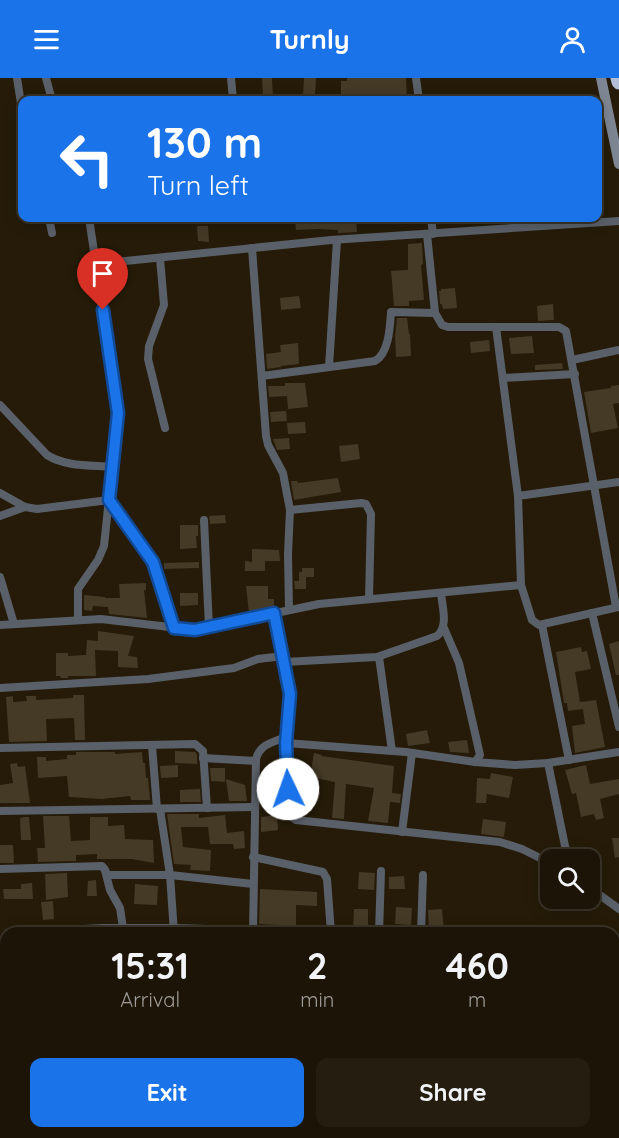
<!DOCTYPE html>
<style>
:root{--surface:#1c1406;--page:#251d10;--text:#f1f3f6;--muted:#a09e9b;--line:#3a3328;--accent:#1a73e8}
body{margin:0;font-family:Quicksand,sans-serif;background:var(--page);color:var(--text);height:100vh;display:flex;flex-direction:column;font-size:22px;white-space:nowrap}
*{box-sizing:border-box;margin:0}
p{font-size:20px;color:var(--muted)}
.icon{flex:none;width:33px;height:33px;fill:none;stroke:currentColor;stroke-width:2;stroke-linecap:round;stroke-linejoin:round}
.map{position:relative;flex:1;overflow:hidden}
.sheet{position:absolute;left:0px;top:849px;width:620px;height:212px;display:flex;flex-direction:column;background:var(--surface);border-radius:18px 18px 0 0;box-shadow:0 3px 15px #0003,0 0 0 2px var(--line)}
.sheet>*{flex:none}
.banner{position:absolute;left:18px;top:18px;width:584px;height:126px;border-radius:12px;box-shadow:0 3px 15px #0003,0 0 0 2px var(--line);background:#1a73e8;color:#fff;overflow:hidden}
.controls{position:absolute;left:540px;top:771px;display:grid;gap:12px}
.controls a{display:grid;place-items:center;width:60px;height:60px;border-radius:12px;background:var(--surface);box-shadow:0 3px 15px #0003,0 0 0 2px var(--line);font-size:30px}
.pin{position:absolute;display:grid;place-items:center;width:51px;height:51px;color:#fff;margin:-62px -26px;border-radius:50% 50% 50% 0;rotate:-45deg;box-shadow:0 0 6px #0007}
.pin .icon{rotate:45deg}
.me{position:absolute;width:66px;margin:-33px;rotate:357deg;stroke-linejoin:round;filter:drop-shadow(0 0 4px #0008)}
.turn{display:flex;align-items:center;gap:21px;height:126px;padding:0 30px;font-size:27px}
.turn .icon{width:78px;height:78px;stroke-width:2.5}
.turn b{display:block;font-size:42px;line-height:51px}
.eta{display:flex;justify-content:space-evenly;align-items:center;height:102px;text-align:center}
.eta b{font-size:36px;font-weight:700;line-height:42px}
.primary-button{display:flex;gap:12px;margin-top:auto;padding:12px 30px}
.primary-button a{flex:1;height:69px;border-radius:12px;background:var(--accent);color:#fff;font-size:24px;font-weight:700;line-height:69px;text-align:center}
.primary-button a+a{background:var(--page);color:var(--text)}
header{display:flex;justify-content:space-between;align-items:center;height:78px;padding:0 30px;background:var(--accent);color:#fff;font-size:27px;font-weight:700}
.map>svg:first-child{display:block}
.building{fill:#443a26}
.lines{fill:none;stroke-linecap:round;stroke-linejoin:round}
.street{stroke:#5a6069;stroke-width:8}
.secondary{stroke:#7e8694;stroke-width:10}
.highway{stroke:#b2bed5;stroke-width:15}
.route-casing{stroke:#114b97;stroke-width:15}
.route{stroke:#1a73e8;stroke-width:10}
</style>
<header><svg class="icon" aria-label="menu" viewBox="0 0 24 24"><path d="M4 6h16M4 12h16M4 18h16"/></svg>Turnly<svg class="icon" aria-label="person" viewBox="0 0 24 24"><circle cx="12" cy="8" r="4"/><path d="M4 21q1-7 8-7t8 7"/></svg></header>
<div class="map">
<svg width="619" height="1060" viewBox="0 0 619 1060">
<rect width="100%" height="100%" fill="#251b08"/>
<g class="building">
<path d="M262,0H272L273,19H263Z"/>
<path d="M304,0H316L315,17H303Z"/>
<path d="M347,0H406L407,21H341V3H347Z"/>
<path d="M295,140H356L357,154L338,155V152L318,151L296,152Z"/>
<path d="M197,148H208L209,164L198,163Z"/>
<path d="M422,165L423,186L421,187L424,222L409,223V228H394L391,193L408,192V166Z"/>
<path d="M455,210L457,230L443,231L442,226H440L439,213H441V211Z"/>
<path d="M299,218L301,230L281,232L280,220Z"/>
<path d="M553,226L554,242L538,243L537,228Z"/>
<path d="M397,240H407L409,256H410L411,278L396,279L395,258Z"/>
<path d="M532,258L534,275L511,276L509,260Z"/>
<path d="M489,262L490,273L471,275L470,264Z"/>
<path d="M298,265L299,286L281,288V289L267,291L266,276L281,274L280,267Z"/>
<path d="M562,285L563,291L535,292V287Z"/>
<path d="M285,305H305L308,329L288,331L287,318L269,319L268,308H285Z"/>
<path d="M619,307V325L613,326L618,350L591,355L584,314L611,310V308Z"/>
<path d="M286,333L287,343L271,344L270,334Z"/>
<path d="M305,344L306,355L288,356L287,345Z"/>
<path d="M289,360L290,371L277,372L273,361Z"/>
<path d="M358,366L360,381L341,384L339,368Z"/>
<path d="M338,400L341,414L294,422L291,403H297L298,405Z"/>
<path d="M225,437L226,445L210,446L209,438Z"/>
<path d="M180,447H198V458H196L197,470L180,471Z"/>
<path d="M252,471L279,472L280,483H265V493H245V483L252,484Z"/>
<path d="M199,484V490L164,491V485Z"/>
<path d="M302,490H314V499H306V511H295L294,503H299V494H302Z"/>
<path d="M146,505V512H144L147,540L109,536L108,529L93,528L92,533L84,532V517L105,519V520H120L119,506Z"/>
<path d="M246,508H268V521H274V528L249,535Z"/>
<path d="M180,515H198V527L180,528Z"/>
<path d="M98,553L134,558L128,578L137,579L138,590L118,589V573L95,572L96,598H68V600H61L60,598H56V575H68V578L86,577L87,562L98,563Z"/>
<path d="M619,563V597H616L609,566Z"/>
<path d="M581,569L582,574L587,573L591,591L575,594L580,624L596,622L605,669L575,675L572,648L585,646L583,631L568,633L567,625H564L556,574Z"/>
<path d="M73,617H84L85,662H75L74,640L46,641L47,663L9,664L6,619L13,618V624L27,623L26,618H36V622L73,620Z"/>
<path d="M427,652L430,665L408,668L406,656Z"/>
<path d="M467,662L469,675L450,674L448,664Z"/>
<path d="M175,673L195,674L197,676V686L175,685Z"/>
<path d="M76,674H115V676L142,674L143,685H145L146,700H148L150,722H131L130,718L102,721L69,719L67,698L38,700L37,679H46V683L67,681V677H76Z"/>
<path d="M314,675L322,677L321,678L394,688L392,715L401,716L400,725L390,724L388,745L368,743L374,710L346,706L344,741L332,740L335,704L310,699Z"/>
<path d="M17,685L18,689L25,688L30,725H0V707L13,705L10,686Z"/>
<path d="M178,687V699L161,700L160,688Z"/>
<path d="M586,687L590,706L619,701V716L600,721L604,740L596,742L594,736L581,739L576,715L572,716L565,692Z"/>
<path d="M210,690H225V704L211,703Z"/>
<path d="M491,695L513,699L509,720L487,716L486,725H476L477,700L490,701Z"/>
<path d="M274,700L275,718L262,719V701Z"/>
<path d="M226,701L245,707L247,723H229Z"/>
<path d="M200,711L201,724H180V712Z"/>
<path d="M167,736H199V740L225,737L227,755L244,753L245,770L234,771L233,766H210L208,749H181L183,769L211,772L210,793L190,792L191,787L174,786Z"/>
<path d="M277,737L278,752L261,754V739Z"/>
<path d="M43,738H69L71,763L90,762V739H108V748L124,747L125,761L153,762L154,785L132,781H97V776L76,777V783L38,784L37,770H45Z"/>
<path d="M25,739H29L31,762H21L20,740Z"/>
<path d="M483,741L506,744L504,759L481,756Z"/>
<path d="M612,760H619V779L615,780Z"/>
<path d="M0,767H13L14,785H0Z"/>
<path d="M359,794L375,795L374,812L358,811Z"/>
<path d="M67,795L68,819L46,822L45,796Z"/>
<path d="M404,798L405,811H389V799Z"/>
<path d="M96,802L97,818H87L88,803Z"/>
<path d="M32,805L33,821H4L3,811H21V806Z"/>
<path d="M135,806L158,808L157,827L134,826Z"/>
<path d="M260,811L317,814V828L296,827V848L259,846Z"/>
<path d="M53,823L54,841L43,842L41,824Z"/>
<path d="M396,829L412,830L411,847L395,846Z"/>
<path d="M354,831H368V852H353Z"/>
<path d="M442,831L444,852L429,853L428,832Z"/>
</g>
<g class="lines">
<g class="street">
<path d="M17,0L22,32"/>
<path d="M46,0L52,22"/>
<path d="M231,0L233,22"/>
<path d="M416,0L419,22"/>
<path d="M91,22H108"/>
<path d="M49,140L52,155"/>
<path d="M431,140L433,156"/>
<path d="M427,156L435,235L442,247L448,249H559L566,253L616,529"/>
<path d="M252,170L266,358L268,367L283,395L290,432L288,476L289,532"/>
<path d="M160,180L164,227L149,268L148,281L165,350"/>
<path d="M96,186L331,162L619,143"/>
<path d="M496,249L518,418"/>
<path d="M572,282L619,272"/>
<path d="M329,289L337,162"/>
<path d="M262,298L375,283C389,275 390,249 391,234L435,235"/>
<path d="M503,300L575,296"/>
<path d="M0,327L47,377C66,389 91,387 113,389"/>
<path d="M0,415L25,429L37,431L109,422L152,484L174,550"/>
<path d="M290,432L361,425L366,426L371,436L369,521"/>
<path d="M0,438L25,429"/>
<path d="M204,442L209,549"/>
<path d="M0,499L14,546"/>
<path d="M521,507L532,542L539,547L619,529"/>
<path d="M274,535L290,616L286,665L289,731L292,739L296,742L500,764L522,771L550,785"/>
<path d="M592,535L619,649"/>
<path d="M78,542V511L98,482L104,468L118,335L89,140"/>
<path d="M0,547L101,541L195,552L319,526L521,507L518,418L619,404"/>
<path d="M542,547L569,682"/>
<path d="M444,550L459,585L480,677L475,684"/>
<path d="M379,579L392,673"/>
<path d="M284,584L377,579L437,558C449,548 442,528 441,515"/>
<path d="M0,610L148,601L234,590L258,581L283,578"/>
<path d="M286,665L406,674L475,684L515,687L548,685L619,674"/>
<path d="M152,667L157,731"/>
<path d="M0,670L195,666L203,673L207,730"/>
<path d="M203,680L256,683"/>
<path d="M548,685L565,768L567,774L575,776L579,782"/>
<path d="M160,731L170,797L174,855"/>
<path d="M0,733L254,729"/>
<path d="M402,754L412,675"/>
<path d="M253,779L323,794L327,801L331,855"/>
<path d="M0,791L102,788L105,792L110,812L120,830L123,850"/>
<path d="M105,792L107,797H170L253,806"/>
<path d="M590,810L619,831"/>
<path d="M8,855L103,850H174L343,855"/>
<path d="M253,855L256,681C260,666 273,664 286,659"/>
<path d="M379,855L381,793"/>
<path d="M421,855L423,797"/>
<path d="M0,889L6,964"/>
<path d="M614,921L619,924"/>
<path d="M614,1037L619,1040"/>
<path d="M11,1054V1060"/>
<path d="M68,1054V1060"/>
<path d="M418,1054V1060"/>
<path d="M196,1060V1054"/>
<path d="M246,1060L247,1054"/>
<path d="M329,1060V1054"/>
</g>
<path class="secondary" d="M601,0L619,86"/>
<path class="highway" d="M618,0L619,4"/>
</g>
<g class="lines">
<defs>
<path id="route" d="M103,232L118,335L109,422L153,484L174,550L195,552L274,535L290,616L286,665L288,711"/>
</defs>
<use href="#route" class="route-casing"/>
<use href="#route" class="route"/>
</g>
</svg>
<div class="controls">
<a><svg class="icon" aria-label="search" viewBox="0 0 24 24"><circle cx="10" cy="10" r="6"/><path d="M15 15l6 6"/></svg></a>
</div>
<div class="pin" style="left:103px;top:232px;background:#d93025"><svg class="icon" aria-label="arrive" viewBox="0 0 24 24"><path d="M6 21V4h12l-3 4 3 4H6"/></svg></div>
<svg class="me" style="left:288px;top:711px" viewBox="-20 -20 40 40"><circle r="19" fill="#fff"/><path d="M0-13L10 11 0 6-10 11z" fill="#1a73e8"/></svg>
<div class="banner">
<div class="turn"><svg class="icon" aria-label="left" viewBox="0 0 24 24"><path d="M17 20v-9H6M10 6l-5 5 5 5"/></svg><div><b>130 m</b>Turn left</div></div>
</div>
<section class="sheet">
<div class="eta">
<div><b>15:31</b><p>Arrival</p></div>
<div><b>2</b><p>min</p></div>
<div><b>460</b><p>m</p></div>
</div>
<div class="primary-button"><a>Exit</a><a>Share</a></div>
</section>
</div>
